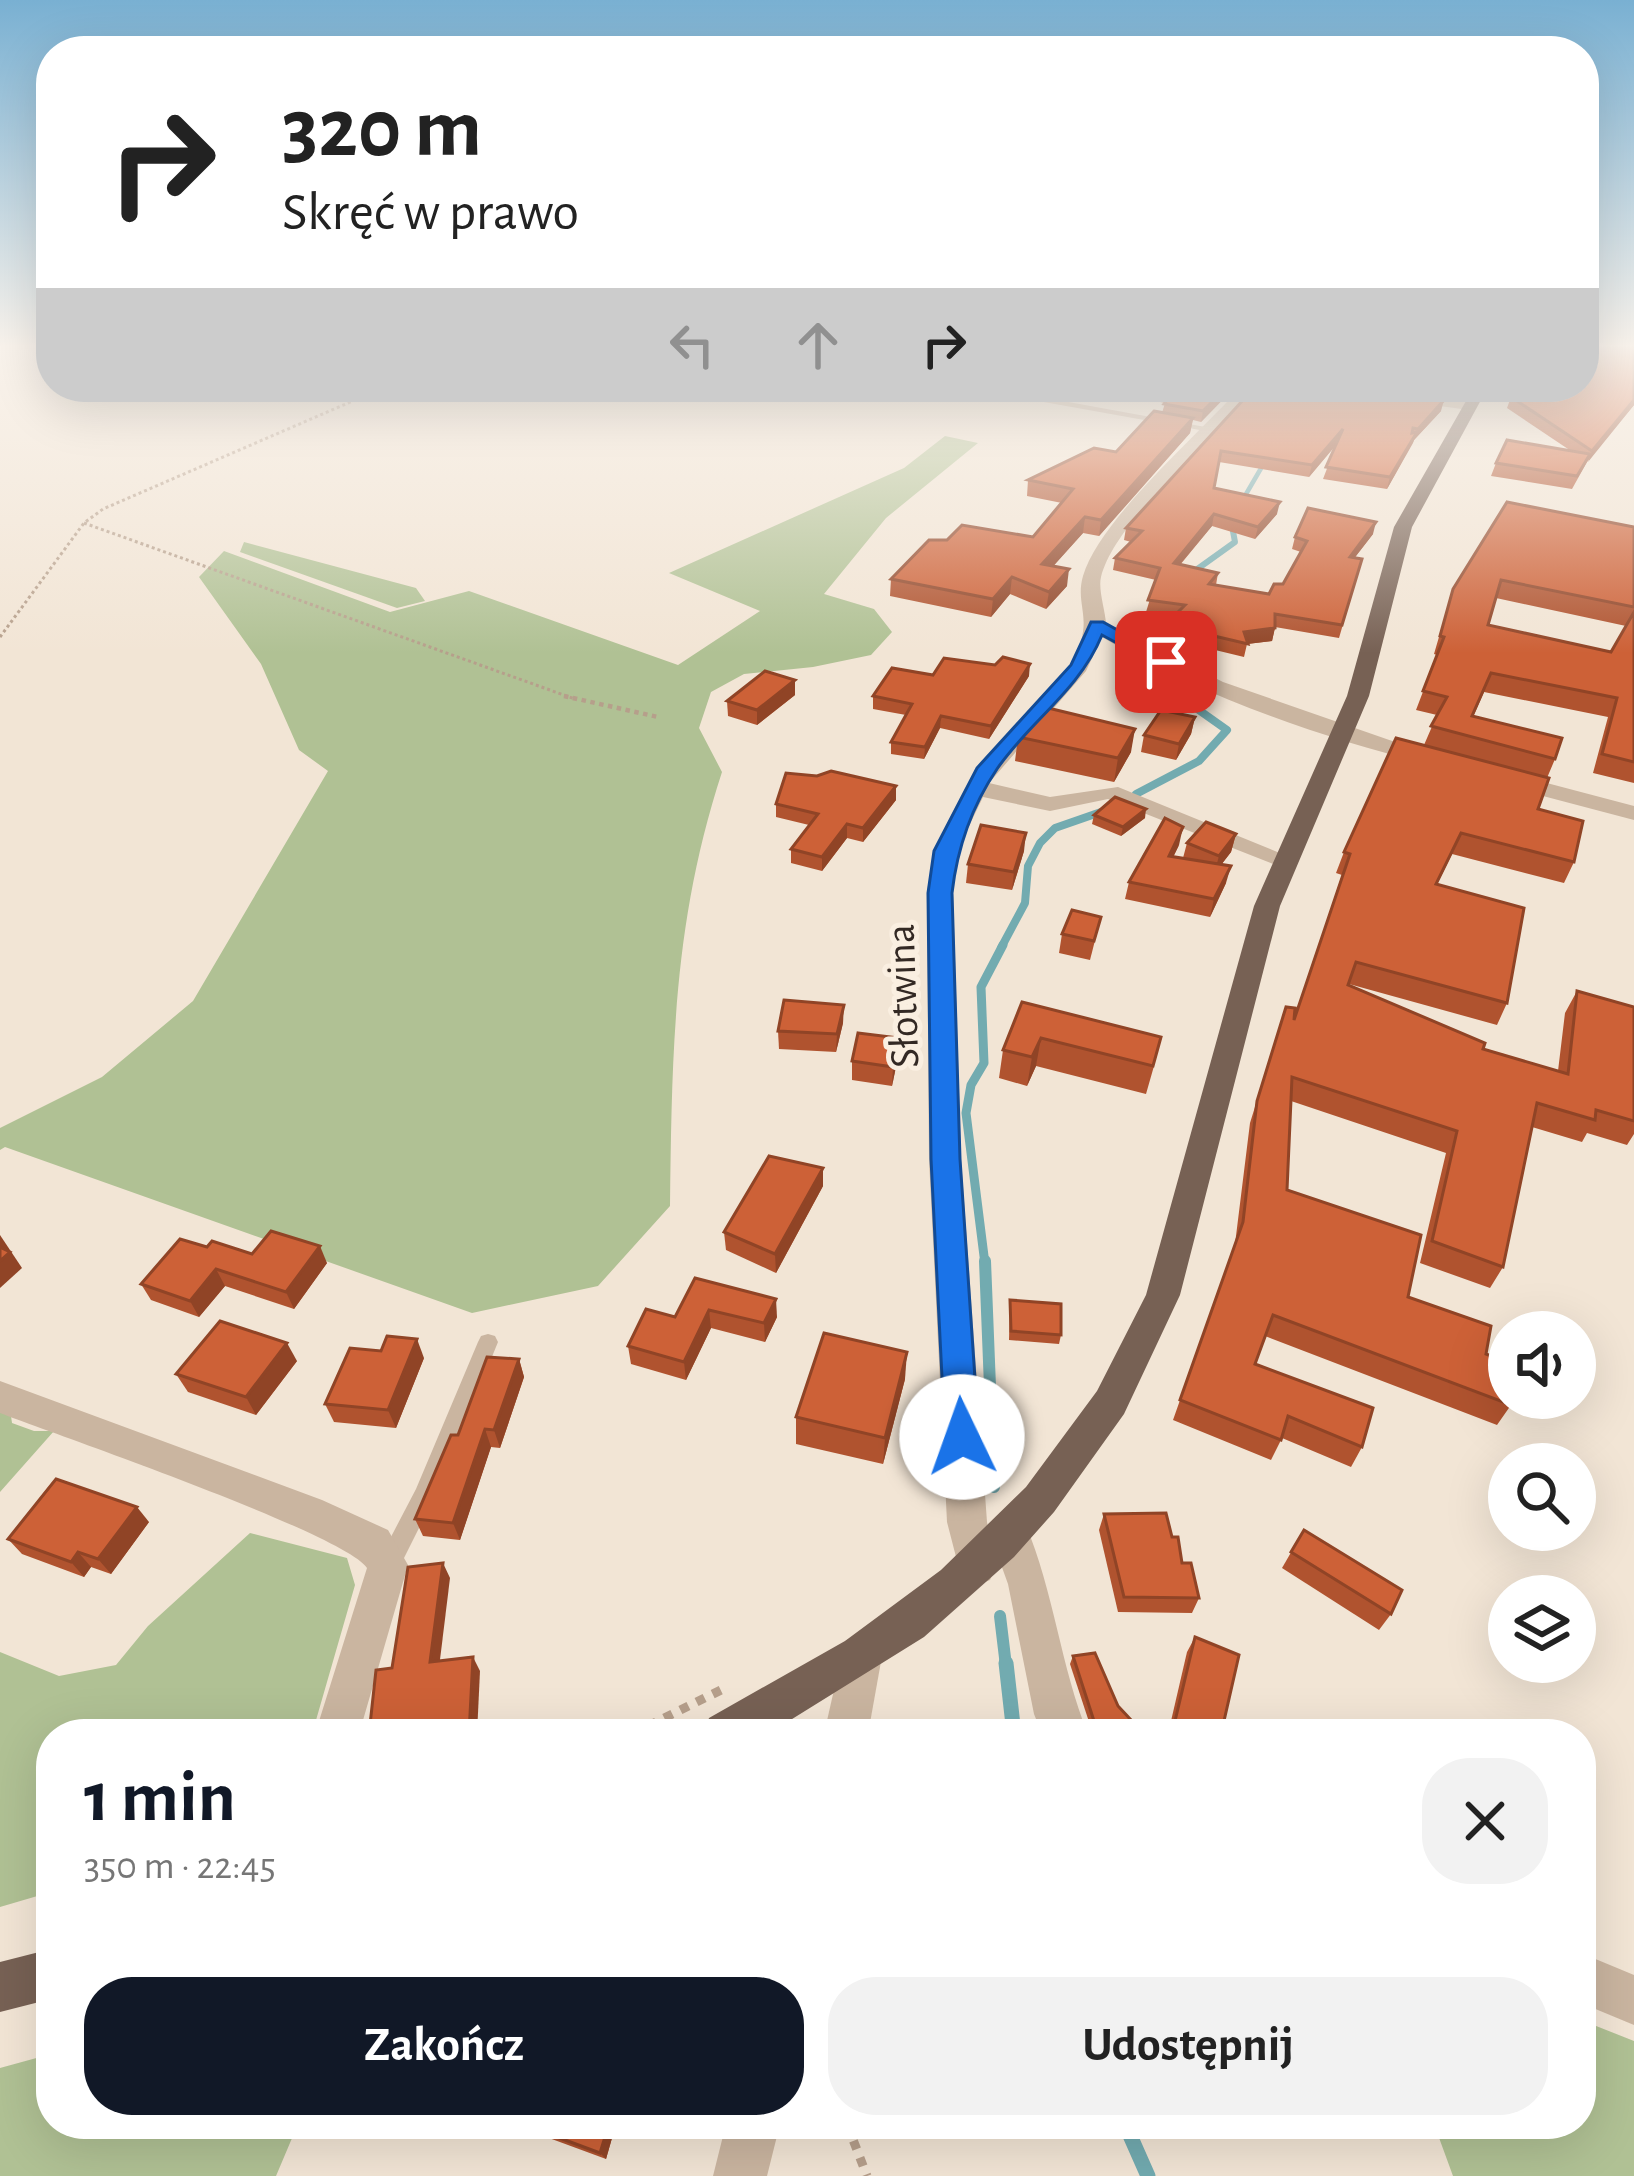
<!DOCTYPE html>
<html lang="pl">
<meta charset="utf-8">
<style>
:root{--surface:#fff;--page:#f2f2f2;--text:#222;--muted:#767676;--accent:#111827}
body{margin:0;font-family:"Alegreya Sans",sans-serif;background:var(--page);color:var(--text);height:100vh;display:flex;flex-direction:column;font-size:45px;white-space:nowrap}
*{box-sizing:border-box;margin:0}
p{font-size:39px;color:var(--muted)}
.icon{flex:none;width:66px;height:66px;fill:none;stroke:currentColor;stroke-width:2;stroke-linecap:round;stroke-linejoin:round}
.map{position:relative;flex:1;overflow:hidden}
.panel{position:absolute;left:36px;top:1719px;width:1560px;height:420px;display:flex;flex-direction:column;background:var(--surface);border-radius:48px;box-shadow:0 12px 48px #0002}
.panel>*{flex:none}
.banner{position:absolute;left:36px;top:36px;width:1563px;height:366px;border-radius:48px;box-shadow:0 12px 48px #0002;background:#fff;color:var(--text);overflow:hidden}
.buttons{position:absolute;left:1488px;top:1311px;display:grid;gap:24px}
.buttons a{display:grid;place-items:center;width:108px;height:108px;border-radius:50%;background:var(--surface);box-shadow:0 12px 48px #0002;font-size:60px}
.pin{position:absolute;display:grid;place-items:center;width:102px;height:102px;color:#fff;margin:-51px;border-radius:24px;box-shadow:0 6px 18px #0006}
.me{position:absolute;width:132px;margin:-66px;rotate:357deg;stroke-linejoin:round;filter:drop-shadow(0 0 9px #0008)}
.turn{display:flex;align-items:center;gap:42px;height:252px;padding:0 48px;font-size:54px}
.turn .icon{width:156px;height:156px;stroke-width:2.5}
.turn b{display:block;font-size:84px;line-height:102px}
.lanes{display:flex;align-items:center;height:114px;padding:0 48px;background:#0003;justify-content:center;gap:60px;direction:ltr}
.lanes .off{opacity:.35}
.round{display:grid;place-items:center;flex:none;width:126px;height:126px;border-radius:48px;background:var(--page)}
.summary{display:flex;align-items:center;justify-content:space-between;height:204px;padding:0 48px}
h1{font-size:72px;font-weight:600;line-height:90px;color:var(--accent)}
.button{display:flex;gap:24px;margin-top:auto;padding:24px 48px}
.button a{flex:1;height:138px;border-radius:48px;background:var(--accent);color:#fff;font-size:48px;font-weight:600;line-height:138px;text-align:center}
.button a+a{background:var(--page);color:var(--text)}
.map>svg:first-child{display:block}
.green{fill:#b0c194}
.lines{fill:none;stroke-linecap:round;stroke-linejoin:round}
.stream-far5{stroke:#72abb0;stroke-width:4.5}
.stream-far4{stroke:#72abb0;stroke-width:6}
.stream-far3{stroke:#72abb0;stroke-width:8}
.stream-far2{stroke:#72abb0;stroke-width:9}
.stream-far1{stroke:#72abb0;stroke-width:12}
.stream{stroke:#72abb0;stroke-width:15}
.path-far2{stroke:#b69f8b;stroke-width:3;stroke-dasharray:3 3;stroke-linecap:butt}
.path-far1{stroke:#b69f8b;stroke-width:4.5;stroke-dasharray:4.5 4.5;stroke-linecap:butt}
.path{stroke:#b69f8b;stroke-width:9;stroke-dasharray:9 9;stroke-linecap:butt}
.service{fill:#cab5a0;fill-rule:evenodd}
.minor{fill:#cab5a0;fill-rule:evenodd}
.primary{fill:#776154;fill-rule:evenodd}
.wall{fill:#b0532f;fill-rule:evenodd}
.shaded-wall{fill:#904426}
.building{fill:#cd6137;stroke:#904426;stroke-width:3}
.route{fill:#1a73e8;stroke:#114b97;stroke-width:3}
.labels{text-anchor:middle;stroke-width:10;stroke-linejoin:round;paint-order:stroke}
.street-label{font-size:42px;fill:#332924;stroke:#faefe1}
</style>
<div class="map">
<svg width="1634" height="2176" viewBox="0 0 1634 2176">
<rect width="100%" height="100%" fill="#f2e5d5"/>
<g class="green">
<path d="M945,436L978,443L886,518L824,594L874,609L892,632L871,655L813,667L744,674L711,692L699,728L722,772C673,922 672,1051 670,1206L598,1286L472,1313L5,1147L0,1150V1128L102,1077L193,1001L328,771L299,750L261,664L199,577L224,551L390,612L469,591L678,665L760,611L669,573L904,468Z"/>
<path d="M244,542L416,588L425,601L397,608L240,552Z"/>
<path d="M0,1412L11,1416L12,1423L34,1431H54L0,1492Z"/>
<path d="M250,1533L347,1558L355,1585L312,1734H51V1892L0,1907V1652L59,1676L116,1665L148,1626Z"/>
<path d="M1581,2020L1634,2041V2176H1453L1434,2124H1581Z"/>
<path d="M51,2054V2124H298L276,2176H0V2068Z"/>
</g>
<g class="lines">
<path class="stream-far5" d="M1242,501L1267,458"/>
<g class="stream-far4">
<path d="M1189,575L1235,542L1232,526"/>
<path d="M1146,649L1159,628L1163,606"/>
<path d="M1148,661L1163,685L1183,699"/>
</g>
<g class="stream-far3">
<path d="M1136,794L1199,761L1227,730L1179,696"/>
<path d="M1001,948L1025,903L1028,866L1040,843L1055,828L1101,812"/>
</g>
<path class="stream-far2" d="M985,1264L966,1113L971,1085L984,1063L981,987L1003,945"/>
<g class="stream-far1">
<path d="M985,1261L994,1487"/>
<path d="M1000,1616L1006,1666"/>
</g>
<g class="stream">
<path d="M1006,1663L1014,1734"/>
<path d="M1125,2124L1148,2176"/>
</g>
<g class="path-far2">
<path d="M84,523L575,699"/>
<path d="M0,637L84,523L103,509L385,387"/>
</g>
<path class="path-far1" d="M564,696L658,717"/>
<g class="path">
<path d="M632,1734L725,1688"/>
<path d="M847,2124L867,2176"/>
</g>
<g class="service">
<path d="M1019,393L1211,428L1215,430L1211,432L1016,397Z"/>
<path d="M488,1334L495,1336L498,1342L436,1494L397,1572L389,1575L381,1572L378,1564L381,1556L416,1489L478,1342L481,1336Z"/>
</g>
<g class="minor">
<path d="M1241,387H1256C1217,436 1115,520 1101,577C1098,589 1105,610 1106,623L1223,682L1441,758L1430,765C1317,736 1203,697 1102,637L1086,671L989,783L1050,797L1118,787L1297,860L1294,865H1276L1108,799L1050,811L983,797L957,851L953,893L961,1159L987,1522L996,1566L990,1580L976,1586L962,1580L947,1522L929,1159L927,893C937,818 978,768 1028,712C1041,697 1059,682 1070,664C1097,621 1074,607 1083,576C1099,520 1200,433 1241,387Z"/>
<path d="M1398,394L1469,402L1476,406L1469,410L1403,401Z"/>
<path d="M1505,772L1634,806V820L1497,784L1494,779Z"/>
<path d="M0,1381L322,1500L388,1530L408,1565L359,1734H315L367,1568C345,1534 57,1435 0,1413Z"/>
<path d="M1010,1515L1024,1521C1054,1590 1060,1665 1088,1734H1042L1034,1714L1008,1584L990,1534L996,1521Z"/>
<path d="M860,1634L875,1641L882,1656L868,1734H824L845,1641Z"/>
<path d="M1581,1953L1634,1975V2025L1581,2003Z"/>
<path d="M726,2124H780L767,2176H713Z"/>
</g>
<g class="primary">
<path d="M1474,387H1488L1412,527L1369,696L1280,906L1180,1295L1124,1414L1054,1512L1014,1557L924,1637L768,1734H703L709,1718L845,1641L941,1570L1026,1487L1097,1391L1146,1295L1254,906L1347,696L1394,527Z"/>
<path d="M51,1949V1999L0,2012V1962Z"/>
</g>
</g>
<g class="wall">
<path d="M1634,348V405L1587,462L1572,489L1491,476L1496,463L1571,451L1507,408L1511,397L1584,387Z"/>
<path d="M1091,387H1235L1201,422L1193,420L1190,433L1099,536L1083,533L1053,566L1067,586L1046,609L1010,594L991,617L890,596L891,579L1033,537L1062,503L1027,496L1028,480L1116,452L1162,413L1165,403Z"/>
<path d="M1255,387L1441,411L1414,440L1387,489L1323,479L1336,445L1309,477L1219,462L1214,488L1277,514L1255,539L1212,526L1180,565L1218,573L1216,585L1269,594L1283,584L1301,552L1292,549L1295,537L1373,534L1355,557L1362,559L1339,638L1275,627L1272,641L1247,644L1244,657L1211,649L1206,654L1191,650L1186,655L1162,649L1156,645L1158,632L1173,616L1146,612L1156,580L1113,570L1115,558L1131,542L1124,540L1126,528Z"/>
<path d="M1378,387H1458L1452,398Z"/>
<path d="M1634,527V783L1593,773L1608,717L1484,692L1473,717L1555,759L1547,778L1538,809L1574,862L1564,883L1452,854L1437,884L1507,1003L1497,1025L1349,984L1348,985L1483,1049L1558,1071L1565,1013L1577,991L1634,1007V1134L1627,1145L1587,1133L1582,1142L1532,1127L1503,1267L1490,1288L1420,1263L1446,1153L1291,1101L1287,1190L1408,1297L1486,1354L1511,1405L1497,1425L1265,1336L1255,1364L1362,1447L1351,1467L1282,1438L1271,1460L1173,1420L1235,1244L1250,1123L1286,1007L1294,1019L1342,875L1336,873L1344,852L1424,745L1437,715L1416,710L1437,655L1434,654L1453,589ZM1496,598L1626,626L1611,652L1488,625Z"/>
<path d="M933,675L1029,676L989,739L940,728L924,759L891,754V742L906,715L873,709V696Z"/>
<path d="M795,695L757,725L728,716L727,701Z"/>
<path d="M1195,717L1191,734L1176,760L1141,752L1144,735Z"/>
<path d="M1018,737L1131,752L1114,782L1015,761Z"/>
<path d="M896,786V800L863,842L847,838L822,871L791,863V849L809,825L776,817V804Z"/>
<path d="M1094,815L1145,818L1121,836L1092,824Z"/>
<path d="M1236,834L1231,852L1221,865L1226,883L1210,917L1125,899L1129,882L1179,845L1173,857L1183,858L1187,843Z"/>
<path d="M1024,851L1012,890L966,883L968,864Z"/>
<path d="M1101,917L1090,960L1059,953L1062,934Z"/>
<path d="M1022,1002L1154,1066L1146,1094L1036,1066L1027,1086L999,1078L1003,1050Z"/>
<path d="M843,1023L836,1052L779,1049L778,1031Z"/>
<path d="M898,1057L892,1086L852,1080V1061Z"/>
<path d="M823,1168V1186L776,1273L726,1250L724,1232Z"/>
<path d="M207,1247L252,1254L327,1263L294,1309L225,1286L199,1317L151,1300L141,1284Z"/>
<path d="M695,1278L777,1317L765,1342L711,1328L686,1380L631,1364L628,1346L675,1317Z"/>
<path d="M1010,1300L1061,1335L1059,1344L1009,1340Z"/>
<path d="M424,1358L396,1428L334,1422L325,1404Z"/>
<path d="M519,1359L524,1377L500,1448L491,1447L460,1540L423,1536L415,1519L458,1435Z"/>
<path d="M297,1361L256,1415L188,1392L176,1374Z"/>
<path d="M905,1379L883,1464L796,1444V1417Z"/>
<path d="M1104,1514L1172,1537L1199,1598L1192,1613L1118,1612L1099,1530Z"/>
<path d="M149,1522L111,1574L91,1567L84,1577L22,1554L8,1539Z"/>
<path d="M1304,1530L1391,1614L1379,1630L1282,1568Z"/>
<path d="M1195,1637L1221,1734H1168L1187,1652Z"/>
<path d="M1073,1656L1131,1720L1123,1734H1096L1091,1728L1070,1664Z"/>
<path d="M511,2124H616L606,2159Z"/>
<path d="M1174,2124H1188L1179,2131Z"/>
</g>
<g class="shaded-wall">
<path d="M1227,387H1235L1201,422L1203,411Z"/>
<path d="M1444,400L1441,411L1414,440L1418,429Z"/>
<path d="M1634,400V405L1588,462L1592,451Z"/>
<path d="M1193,418L1190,433L1099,536L1101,520Z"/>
<path d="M1343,429L1340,440L1309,477L1312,465Z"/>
<path d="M1417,432L1413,443L1387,489L1390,477Z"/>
<path d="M1280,502L1277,514L1255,539L1258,527Z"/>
<path d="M1214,514L1212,526L1171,575L1174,563Z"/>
<path d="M1085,517L1083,533L1040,581L1042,564Z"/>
<path d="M1376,522L1373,534L1346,569L1350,557Z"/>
<path d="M1069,569L1067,586L1046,609L1049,592Z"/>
<path d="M1012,577L1010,594L991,617L993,599Z"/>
<path d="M1275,628L1272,641L1247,644L1244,632Z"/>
<path d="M1214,636L1211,649L1206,654L1209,641Z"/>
<path d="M1030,664L1029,676L989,739L991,726Z"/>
<path d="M795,680V695L757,725V710Z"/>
<path d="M941,716L940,728L924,759L925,747Z"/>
<path d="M1195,717L1191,734L1176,760L1179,744Z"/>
<path d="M1135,729L1131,752L1114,782L1118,758Z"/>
<path d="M896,786V800L863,842V828Z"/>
<path d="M1146,809L1145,818L1121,836L1123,827Z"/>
<path d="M847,824V838L822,871V857Z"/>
<path d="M1183,827L1179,845L1165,874L1169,856Z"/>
<path d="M1026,833L1024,851L1012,890L1014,872Z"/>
<path d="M1236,834L1231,852L1214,874L1219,856Z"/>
<path d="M1231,866L1226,883L1210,917L1214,899Z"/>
<path d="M844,1005L843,1023L836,1052L837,1034Z"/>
<path d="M899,1038L898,1057L892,1086L893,1067Z"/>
<path d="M1041,1038L1036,1066L1027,1086L1032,1057Z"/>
<path d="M823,1168V1186L776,1273L775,1254Z"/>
<path d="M0,1235L22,1268L0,1288Z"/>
<path d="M320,1246L327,1263L294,1309L286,1292Z"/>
<path d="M216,1269L225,1286L199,1317L190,1301Z"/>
<path d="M776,1299L777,1317L765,1342L764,1323Z"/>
<path d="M709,1310L711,1328L686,1380L684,1362Z"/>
<path d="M417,1339L424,1358L396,1428L388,1410Z"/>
<path d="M287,1343L297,1361L256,1415L246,1397Z"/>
<path d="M907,1352L905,1379L883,1464L885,1438Z"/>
<path d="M519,1359L524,1377L500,1448L494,1430Z"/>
<path d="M485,1429L491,1447L460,1540L453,1523Z"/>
<path d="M137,1507L149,1522L111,1574L98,1559Z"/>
<path d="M78,1552L91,1567L84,1577L71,1562Z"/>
<path d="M443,1563L450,1578L438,1676L430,1662Z"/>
<path d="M473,1657L480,1671L477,1734H469Z"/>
<path d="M609,2124H616L606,2159L600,2153Z"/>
</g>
<g class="building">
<path d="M1584,348H1634V400L1592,451L1511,397L1517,387H1584Z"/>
<path d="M1143,387H1227L1203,411L1164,404L1173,393Z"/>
<path d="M1255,387H1350L1444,400L1418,429L1413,428L1412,433L1417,432L1390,477L1326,467L1343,429L1312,465L1221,451L1214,488L1280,502L1258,527L1214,514L1174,563L1218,573L1209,584L1269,594L1274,584H1283L1307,541L1295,537L1308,508L1376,522L1350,557L1362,559L1342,625L1275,614V628L1244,632L1248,644L1214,636L1209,641L1193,637L1189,642L1165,636L1158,632L1185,605L1148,600L1160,568L1115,558L1142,531L1126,528Z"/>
<path d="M1154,411L1193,418L1101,520L1085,517L1042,564L1069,569L1049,592L1012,577L993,599L891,579L929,540H947L962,525L1033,537L1073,489L1028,480L1094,448L1116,452Z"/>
<path d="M1507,440L1590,454L1577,476L1496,463Z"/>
<path d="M1507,502L1634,527V607L1501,580L1488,625L1611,652L1634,612V762L1602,754L1617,698L1491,673L1472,716L1562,738L1555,759L1431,726L1447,697L1423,691L1444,637L1440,636L1453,589Z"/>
<path d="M1003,657L1030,664L991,726L941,716L925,747L891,742L912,704L873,696L892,668L933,675L944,658L995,665Z"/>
<path d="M765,671L795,680L757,710L727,701Z"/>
<path d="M1044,707L1135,729L1118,758L1018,737Z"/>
<path d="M1161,710L1195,717L1179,744L1144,735Z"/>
<path d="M1396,738L1549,778L1538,809L1583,821L1574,862L1461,833L1436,884L1524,908L1507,1003L1356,962L1348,985L1485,1043L1483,1049L1568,1074L1577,991L1634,1007V1121L1596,1110L1595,1120L1537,1103L1503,1267L1432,1241L1457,1131L1292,1077L1287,1190L1421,1235L1408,1297L1491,1326L1486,1354L1509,1363V1398H1512L1511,1405L1273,1315L1255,1364L1373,1408L1362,1447L1288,1416L1281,1440L1180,1400L1243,1222L1257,1101L1286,1007L1295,1008L1294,1020L1350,854L1344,852Z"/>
<path d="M831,771L896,786L863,828L847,824L822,857L791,849L818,814L776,804L786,773L817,776Z"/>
<path d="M1115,797L1146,809L1123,827L1094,815Z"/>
<path d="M1165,818L1183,827L1169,856L1231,866L1214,899L1129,882Z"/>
<path d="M1206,822L1236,834L1219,856L1187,843Z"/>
<path d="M981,825L1026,833L1014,872L968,864Z"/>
<path d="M1072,910L1101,917L1094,941L1062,934Z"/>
<path d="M784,1000L844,1005L837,1034L778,1031Z"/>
<path d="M1022,1002L1161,1037L1153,1066L1041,1038L1032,1057L1003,1050Z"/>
<path d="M858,1033L899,1038L893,1067L852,1061Z"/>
<path d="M769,1156L823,1168L775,1254L724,1232Z"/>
<path d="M271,1231L320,1246L286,1292L216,1269L190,1301L141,1284L180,1239L207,1247L212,1241L252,1254Z"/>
<path d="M0,1247L10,1252L0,1261Z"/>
<path d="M695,1278L776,1299L764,1323L709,1310L684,1362L628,1346L646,1309L675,1317Z"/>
<path d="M1010,1300L1061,1304V1335L1011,1331Z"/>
<path d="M220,1321L287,1343L246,1397L176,1374Z"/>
<path d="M824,1333L907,1352L885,1438L796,1417Z"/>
<path d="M387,1336L417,1339L388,1410L325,1404L350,1348L381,1351Z"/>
<path d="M487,1357L519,1359L494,1430L485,1429L453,1523L415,1519L451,1435H458Z"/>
<path d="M56,1479L137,1507L98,1559L78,1552L71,1562L8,1539Z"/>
<path d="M1166,1513L1172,1537H1178L1182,1563H1191L1199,1598L1124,1597L1104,1514Z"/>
<path d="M1304,1530L1402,1590L1391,1614L1291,1552Z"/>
<path d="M443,1563L430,1662L473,1657L469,1734H369L376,1670L392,1668L408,1567Z"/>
<path d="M1195,1637L1239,1655L1221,1734H1205L1175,1721Z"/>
<path d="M1095,1653L1118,1706L1131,1720L1122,1734H1105L1094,1721L1073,1656Z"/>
<path d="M522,2124H609L600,2153Z"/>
</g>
<linearGradient id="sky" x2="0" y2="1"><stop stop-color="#79b0d2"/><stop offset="0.53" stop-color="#f9f3ec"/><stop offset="1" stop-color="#f9f3ec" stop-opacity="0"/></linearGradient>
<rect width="1634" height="653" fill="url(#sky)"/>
<path class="route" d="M1091,622H1103L1175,662L1159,666L1102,635C1079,691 1030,721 997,769C972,806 957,850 952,893L960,1159L979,1437L974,1448L962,1453L950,1448L945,1437L931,1159L928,893L934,851L977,768L1071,665Z"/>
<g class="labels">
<g class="street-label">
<text transform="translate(901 996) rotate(-92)" y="15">Słotwina</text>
</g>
</g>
</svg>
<div class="buttons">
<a><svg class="icon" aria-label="sound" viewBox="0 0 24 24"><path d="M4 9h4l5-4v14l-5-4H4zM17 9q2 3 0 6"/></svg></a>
<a><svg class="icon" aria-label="search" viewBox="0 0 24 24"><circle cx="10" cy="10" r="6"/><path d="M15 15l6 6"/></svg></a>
<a><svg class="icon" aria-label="layers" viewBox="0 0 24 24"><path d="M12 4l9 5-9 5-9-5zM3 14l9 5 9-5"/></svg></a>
</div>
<div class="pin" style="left:1166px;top:662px;background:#d93025"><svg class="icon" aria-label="arrive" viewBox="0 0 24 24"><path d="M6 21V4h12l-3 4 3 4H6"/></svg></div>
<svg class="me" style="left:962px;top:1437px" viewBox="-20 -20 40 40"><circle r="19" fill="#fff"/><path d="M0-13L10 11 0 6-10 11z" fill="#1a73e8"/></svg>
<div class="banner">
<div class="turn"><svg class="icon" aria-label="right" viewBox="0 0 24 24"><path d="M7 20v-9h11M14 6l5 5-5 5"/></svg><div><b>320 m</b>Skręć w prawo</div></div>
<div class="lanes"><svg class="icon off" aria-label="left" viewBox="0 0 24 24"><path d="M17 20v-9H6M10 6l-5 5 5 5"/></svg><svg class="icon off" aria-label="ahead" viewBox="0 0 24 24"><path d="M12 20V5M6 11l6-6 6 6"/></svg><svg class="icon" aria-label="right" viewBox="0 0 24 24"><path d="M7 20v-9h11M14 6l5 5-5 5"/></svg></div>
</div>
<section class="panel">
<div class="summary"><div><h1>1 min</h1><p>350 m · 22:45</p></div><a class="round"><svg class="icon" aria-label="close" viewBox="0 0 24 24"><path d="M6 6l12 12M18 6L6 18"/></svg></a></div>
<div class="button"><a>Zakończ</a><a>Udostępnij</a></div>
</section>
</div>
